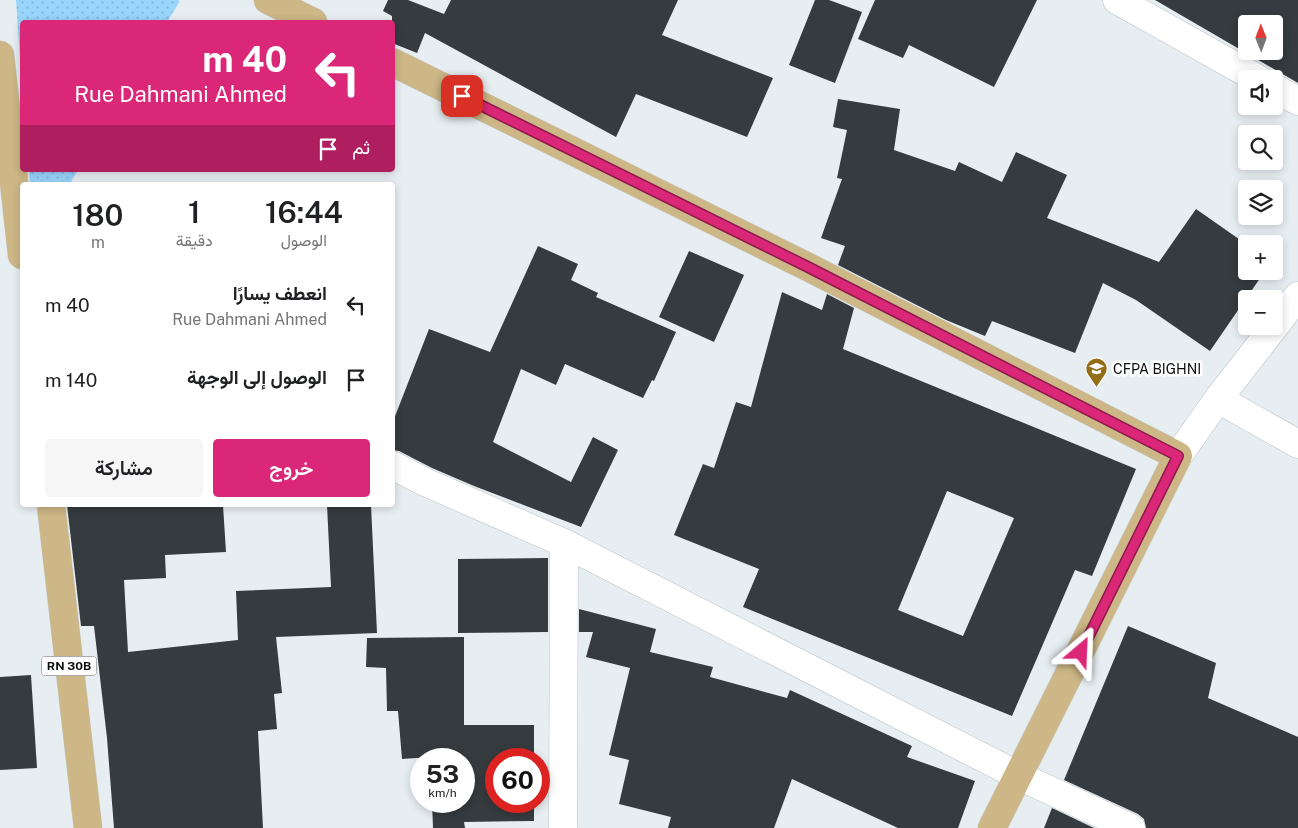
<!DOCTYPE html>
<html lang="ar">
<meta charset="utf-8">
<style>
:root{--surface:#fff;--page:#f6f6f6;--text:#202124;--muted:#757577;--accent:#db2777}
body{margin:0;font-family:"Public Sans",Vazirmatn,sans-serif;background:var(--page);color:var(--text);direction:rtl;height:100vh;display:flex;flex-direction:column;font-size:19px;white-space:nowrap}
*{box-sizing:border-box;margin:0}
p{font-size:16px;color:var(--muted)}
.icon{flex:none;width:28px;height:28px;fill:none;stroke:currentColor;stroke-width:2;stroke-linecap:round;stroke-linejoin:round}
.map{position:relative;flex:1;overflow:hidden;direction:ltr}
.details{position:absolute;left:20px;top:182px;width:375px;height:325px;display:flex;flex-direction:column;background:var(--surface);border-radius:5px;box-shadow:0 2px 8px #0003;direction:rtl}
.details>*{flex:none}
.top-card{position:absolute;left:20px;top:20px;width:375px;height:152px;border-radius:5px;box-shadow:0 2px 8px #0003;direction:rtl;background:#db2777;color:#fff;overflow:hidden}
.needle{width:32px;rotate:359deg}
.controls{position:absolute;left:1238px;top:15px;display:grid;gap:10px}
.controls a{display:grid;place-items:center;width:45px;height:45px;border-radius:5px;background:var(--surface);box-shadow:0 2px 8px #0003;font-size:25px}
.speed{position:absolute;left:410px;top:748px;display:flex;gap:10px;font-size:25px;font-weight:700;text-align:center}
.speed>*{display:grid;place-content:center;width:65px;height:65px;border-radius:50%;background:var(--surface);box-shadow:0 2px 8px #0003;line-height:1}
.speed small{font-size:12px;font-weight:400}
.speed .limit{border:8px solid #d22;background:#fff;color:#111}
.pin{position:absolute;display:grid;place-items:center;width:42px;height:42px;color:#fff;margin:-21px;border-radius:10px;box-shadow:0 2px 8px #0006}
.me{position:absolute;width:55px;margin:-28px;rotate:26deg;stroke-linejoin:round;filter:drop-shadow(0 0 4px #0008)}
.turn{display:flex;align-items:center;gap:18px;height:105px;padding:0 25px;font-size:22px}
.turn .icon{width:65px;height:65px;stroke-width:2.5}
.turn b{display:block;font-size:35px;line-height:42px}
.then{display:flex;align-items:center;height:48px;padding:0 25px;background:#0003;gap:10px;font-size:19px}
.eta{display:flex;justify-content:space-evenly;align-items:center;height:85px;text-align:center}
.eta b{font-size:30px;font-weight:600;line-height:35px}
.primary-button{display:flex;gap:10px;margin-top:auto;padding:10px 25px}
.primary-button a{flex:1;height:58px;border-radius:5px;background:var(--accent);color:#fff;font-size:20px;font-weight:600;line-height:58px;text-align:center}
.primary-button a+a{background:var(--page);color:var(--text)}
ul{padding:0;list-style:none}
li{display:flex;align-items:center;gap:15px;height:75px;padding:0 25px}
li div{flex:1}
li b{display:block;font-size:19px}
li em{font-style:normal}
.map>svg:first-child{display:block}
.garden{fill:url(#garden-dots)}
.building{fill:#353b3e;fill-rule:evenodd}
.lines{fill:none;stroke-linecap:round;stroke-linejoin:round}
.street-casing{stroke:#bcc3c7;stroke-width:29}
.primary-casing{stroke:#c9caca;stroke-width:29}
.street{stroke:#fff;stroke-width:28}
.primary{stroke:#cdb786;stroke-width:28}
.route-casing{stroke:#8e194d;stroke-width:12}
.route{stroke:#db2777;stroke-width:9}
.labels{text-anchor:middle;stroke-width:5;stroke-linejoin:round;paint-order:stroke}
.shield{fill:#fff;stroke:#545556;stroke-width:1}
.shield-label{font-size:12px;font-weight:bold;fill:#0a0c0e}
.poi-label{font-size:14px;fill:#0a0c0e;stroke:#fff;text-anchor:start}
</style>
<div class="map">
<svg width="1298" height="828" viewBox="0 0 1298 828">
<defs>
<pattern id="garden-dots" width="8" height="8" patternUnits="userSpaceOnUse" patternTransform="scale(1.25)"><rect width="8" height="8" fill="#99d5fb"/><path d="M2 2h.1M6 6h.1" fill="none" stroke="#82b6d6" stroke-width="1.8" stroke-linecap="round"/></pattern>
</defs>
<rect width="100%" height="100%" fill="#e7eef2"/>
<g class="garden">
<path d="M16,0H178L180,1L167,22H22V88Z"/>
<path d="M29,170H78L69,185H30Z"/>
</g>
<g class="building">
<path d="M388,0H408L444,14L451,0H678L662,35L773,78L747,137L636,94L616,137L425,33L417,53L392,43V16L383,11Z"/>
<path d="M815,0H829L862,12L835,83L789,65Z"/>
<path d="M875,0H1037L994,87L909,45L903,58L858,39Z"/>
<path d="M1155,0H1298V83ZM1246,24H1274V51H1246Z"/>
<path d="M838,99L900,109L894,150L955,171L959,162L1002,182L1016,152L1067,175L1047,218L1159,262L1196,209L1246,244V271H1265L1210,351L1136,300L1103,283L1075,353L992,321L985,336L946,320L838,265L845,246L821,238L842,179L837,178L847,130L833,127Z"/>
<path d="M538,246L578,264L571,280L598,293L596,297L676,332L654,381L652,380L643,398L565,364L556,385L521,369L493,442L571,482L593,437L618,450L581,527L474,486L432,468L399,451L392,450V424L429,329L490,352Z"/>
<path d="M689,251L744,275L714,342L659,317Z"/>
<path d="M782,292L822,310L827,294L854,308L843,349L1136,469L1092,576L1075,570L1012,716L743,607L759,569L674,535L703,464L714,468L736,402L751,407ZM947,491L1014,518L963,636L898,610Z"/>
<path d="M67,505H223L226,552L165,555L166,578L124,580L128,652L238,640L236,591L331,587L327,505H371L377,633L276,637L282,693L274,694L277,729L258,731L263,828H114L107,738L94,626H81Z"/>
<path d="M548,558V632L458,633V559Z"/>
<path d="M579,609L656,629L650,652L713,667L710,677L787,698L790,690L912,746L907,757L975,781L958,828H898L792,779L774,828H668L671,817L619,804L629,760L609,755L630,668L586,657L593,632H579Z"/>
<path d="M1128,626L1216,663L1208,698L1298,737V828H1146L1144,819L1138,814L1064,780Z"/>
<path d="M464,637V725H534V759H496V801H534V821L464,822L465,828H433L432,801H464V759H431V757L402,759L398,711H387L386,668L366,667L367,638Z"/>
<path d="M31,675L37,768L0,770V677Z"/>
<path d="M1052,808L1094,828H1044Z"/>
</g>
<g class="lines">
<defs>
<g id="street">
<path d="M1117,0L1258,79"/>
<path d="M1274,88L1298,101"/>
<path d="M1218,399L1298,444"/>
<path d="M1178,456L1218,399L1298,296"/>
<path d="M392,465L425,482L564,543L1019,776L1131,828"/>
<path d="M563,828L564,543"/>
</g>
<g id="primary">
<path d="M268,0L313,22"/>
<path d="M0,55L22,255"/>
<path d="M392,62L806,266L1178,456L992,828"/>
<path d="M51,505L88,828"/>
</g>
</defs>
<use href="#street" class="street-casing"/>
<use href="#primary" class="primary-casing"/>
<use href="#street" class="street"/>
<use href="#primary" class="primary"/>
</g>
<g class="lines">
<defs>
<path id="route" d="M462,96L806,266L1178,456L1081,652"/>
</defs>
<use href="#route" class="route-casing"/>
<use href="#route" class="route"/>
</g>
<defs>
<symbol id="university-pin" viewBox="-11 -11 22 30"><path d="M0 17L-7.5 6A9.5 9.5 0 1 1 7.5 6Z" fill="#936e16" stroke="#fff"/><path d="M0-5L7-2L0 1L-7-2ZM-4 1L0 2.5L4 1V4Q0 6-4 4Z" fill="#fff"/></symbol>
</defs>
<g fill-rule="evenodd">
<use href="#university-pin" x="1084" y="356" width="25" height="34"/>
</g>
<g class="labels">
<rect class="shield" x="41.5" y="656.5" width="55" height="19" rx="4"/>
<g class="shield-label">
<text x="69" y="670">RN 30B</text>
</g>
<g class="poi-label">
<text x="1113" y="374">CFPA BIGHNI</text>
</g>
</g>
</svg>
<div class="controls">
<a><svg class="needle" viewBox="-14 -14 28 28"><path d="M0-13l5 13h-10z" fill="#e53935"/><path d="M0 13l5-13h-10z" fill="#757577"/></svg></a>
<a><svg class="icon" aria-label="sound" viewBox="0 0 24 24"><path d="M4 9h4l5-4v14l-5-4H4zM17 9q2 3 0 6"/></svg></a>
<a><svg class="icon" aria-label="search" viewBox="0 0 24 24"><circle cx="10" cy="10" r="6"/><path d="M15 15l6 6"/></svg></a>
<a><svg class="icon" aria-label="layers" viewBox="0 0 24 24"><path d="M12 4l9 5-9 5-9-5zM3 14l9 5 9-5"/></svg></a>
<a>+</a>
<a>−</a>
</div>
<div class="speed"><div>53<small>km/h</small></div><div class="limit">60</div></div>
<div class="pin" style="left:462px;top:96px;background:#d93025"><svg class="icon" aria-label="arrive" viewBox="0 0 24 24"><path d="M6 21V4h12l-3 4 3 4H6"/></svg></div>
<svg class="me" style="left:1081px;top:652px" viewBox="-20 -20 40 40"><path d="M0-17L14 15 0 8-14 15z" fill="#db2777" stroke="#fff" stroke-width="4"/></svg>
<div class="top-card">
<div class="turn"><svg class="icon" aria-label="left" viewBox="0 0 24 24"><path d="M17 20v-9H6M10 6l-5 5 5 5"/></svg><div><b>40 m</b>Rue Dahmani Ahmed</div></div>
<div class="then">ثم<svg class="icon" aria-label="arrive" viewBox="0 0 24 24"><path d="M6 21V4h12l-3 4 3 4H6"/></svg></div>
</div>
<section class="details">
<div class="eta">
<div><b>16:44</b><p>الوصول</p></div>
<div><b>1</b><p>دقيقة</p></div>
<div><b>180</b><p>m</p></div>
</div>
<ul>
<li><svg class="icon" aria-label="left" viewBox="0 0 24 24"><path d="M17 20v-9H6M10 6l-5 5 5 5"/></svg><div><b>انعطف يسارًا</b><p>Rue Dahmani Ahmed</p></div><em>40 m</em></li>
<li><svg class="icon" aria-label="arrive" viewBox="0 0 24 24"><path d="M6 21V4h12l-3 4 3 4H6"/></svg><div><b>الوصول إلى الوجهة</b></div><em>140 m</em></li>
</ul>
<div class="primary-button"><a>خروج</a><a>مشاركة</a></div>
</section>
</div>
